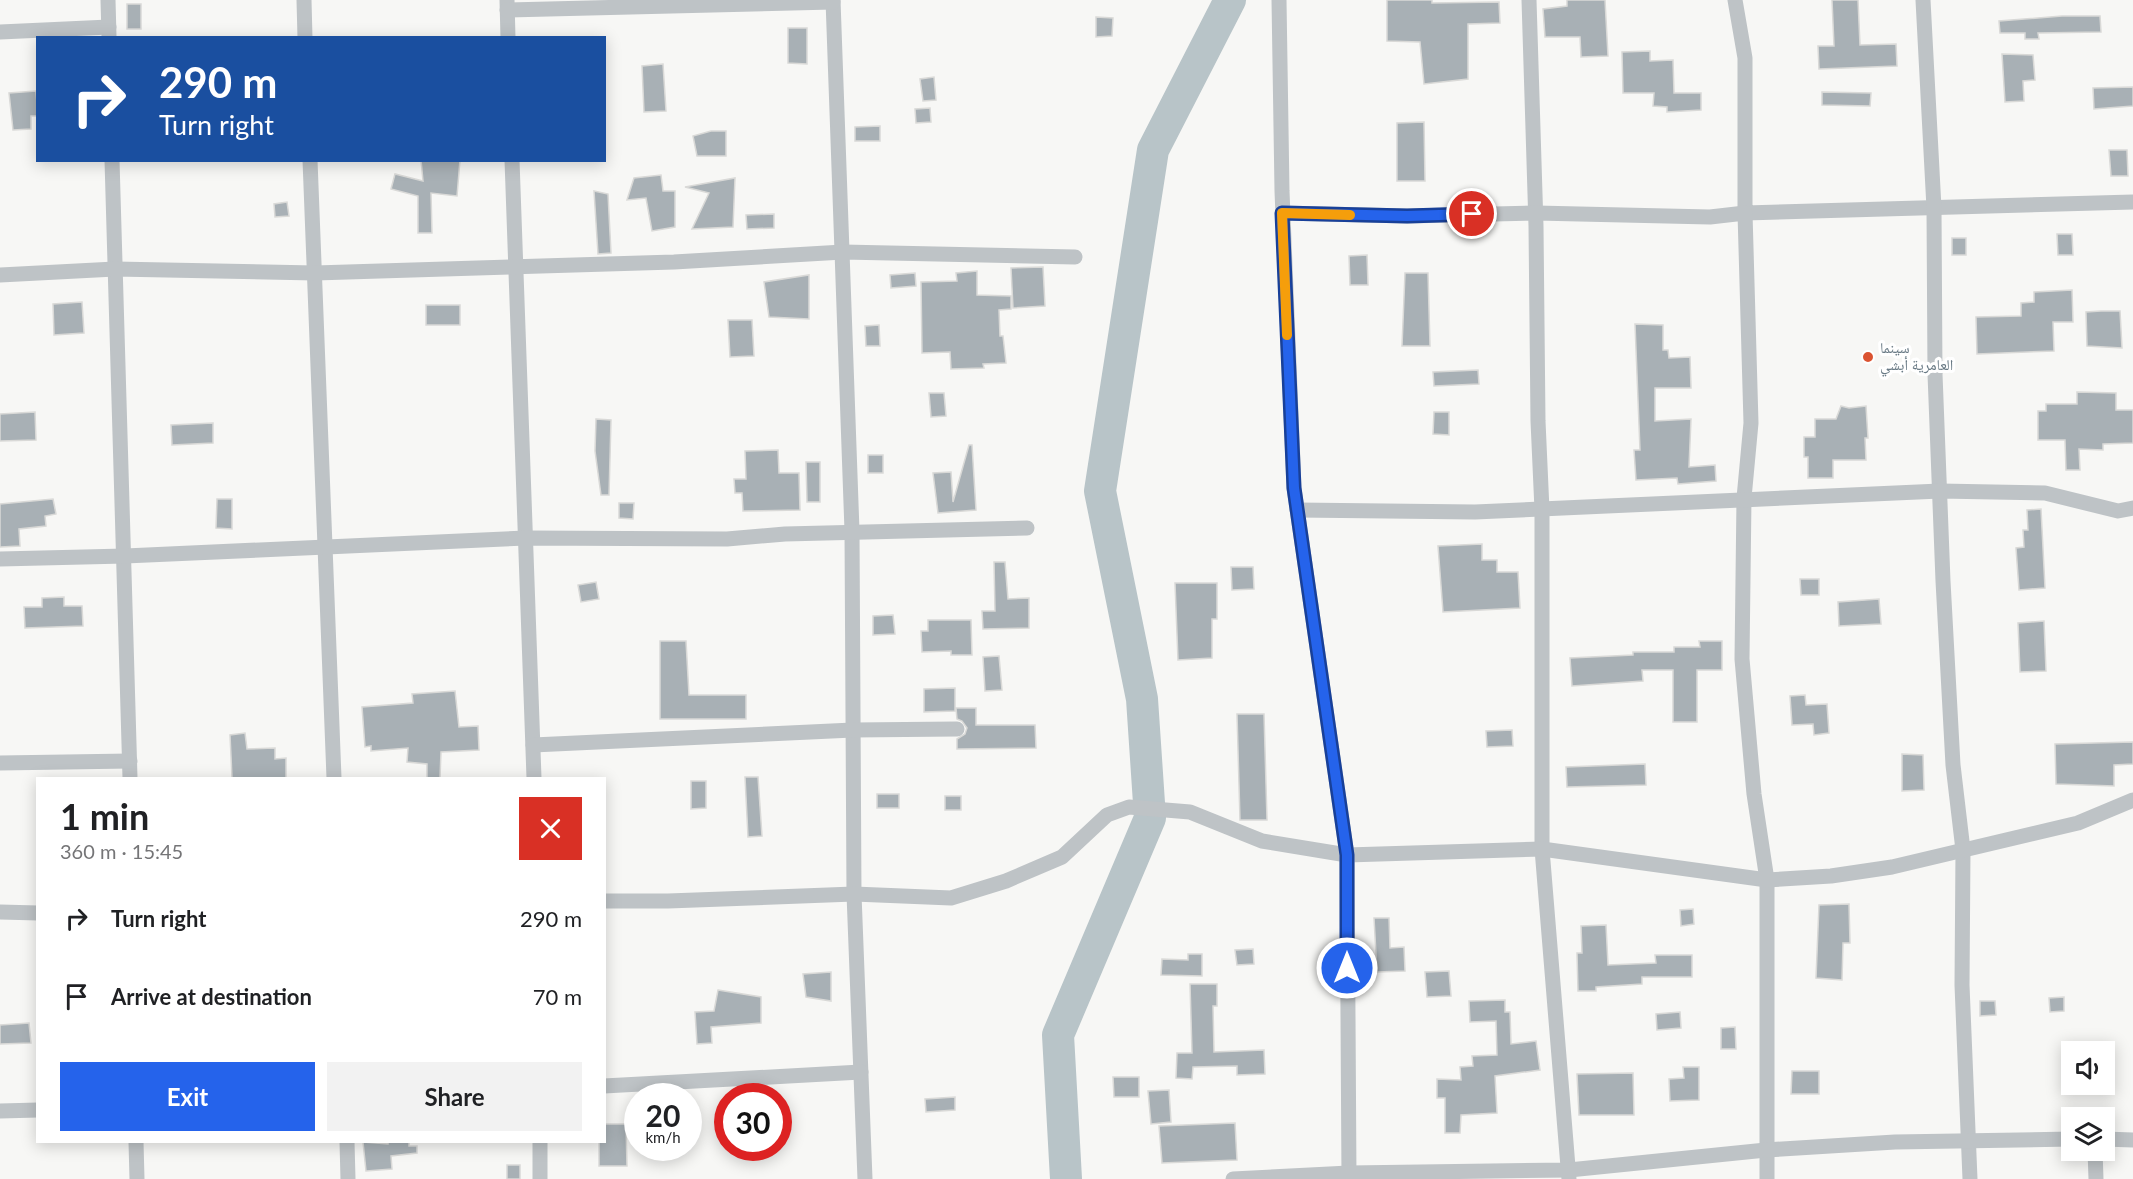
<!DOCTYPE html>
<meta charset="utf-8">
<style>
:root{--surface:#fff;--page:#f2f2f2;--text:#202124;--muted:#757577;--accent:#2563eb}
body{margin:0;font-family:Lato,"Noto Naskh Arabic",sans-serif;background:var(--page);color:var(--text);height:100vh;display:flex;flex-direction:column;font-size:22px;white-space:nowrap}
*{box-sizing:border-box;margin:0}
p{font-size:20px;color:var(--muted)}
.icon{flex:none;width:33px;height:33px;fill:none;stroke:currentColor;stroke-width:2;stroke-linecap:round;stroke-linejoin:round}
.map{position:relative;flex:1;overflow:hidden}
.side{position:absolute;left:36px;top:777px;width:570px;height:366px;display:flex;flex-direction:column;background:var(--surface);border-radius:0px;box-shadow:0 3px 15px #0003}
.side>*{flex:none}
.top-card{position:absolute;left:36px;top:36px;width:570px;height:126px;border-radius:0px;box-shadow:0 3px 15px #0003;background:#1a4fa0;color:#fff;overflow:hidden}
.fabs{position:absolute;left:2061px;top:1041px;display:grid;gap:12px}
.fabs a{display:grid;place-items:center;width:54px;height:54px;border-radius:0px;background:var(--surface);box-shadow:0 3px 15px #0003;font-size:30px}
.speed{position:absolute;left:624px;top:1083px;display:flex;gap:12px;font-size:30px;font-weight:700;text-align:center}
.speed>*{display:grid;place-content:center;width:78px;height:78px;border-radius:50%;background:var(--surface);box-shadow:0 3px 15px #0003;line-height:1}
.speed small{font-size:15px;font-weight:400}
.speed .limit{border:9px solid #d22;background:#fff;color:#111}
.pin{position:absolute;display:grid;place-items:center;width:51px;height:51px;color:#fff;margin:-26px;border:3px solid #fff;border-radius:50%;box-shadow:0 2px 6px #0007}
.me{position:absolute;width:66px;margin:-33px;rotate:0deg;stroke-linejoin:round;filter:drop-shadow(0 0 4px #0008)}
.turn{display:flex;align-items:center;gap:21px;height:126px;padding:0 24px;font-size:27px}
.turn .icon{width:78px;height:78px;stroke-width:2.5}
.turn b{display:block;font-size:42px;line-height:51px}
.round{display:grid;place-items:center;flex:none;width:63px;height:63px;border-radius:0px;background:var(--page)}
.head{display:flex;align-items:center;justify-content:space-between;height:102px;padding:0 24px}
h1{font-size:36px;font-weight:700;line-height:45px}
.action{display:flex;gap:12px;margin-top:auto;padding:12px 24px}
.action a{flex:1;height:69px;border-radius:0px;background:var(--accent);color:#fff;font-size:24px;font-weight:700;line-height:69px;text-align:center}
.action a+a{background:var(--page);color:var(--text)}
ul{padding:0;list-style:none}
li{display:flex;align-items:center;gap:18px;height:78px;padding:0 24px}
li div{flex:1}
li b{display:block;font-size:22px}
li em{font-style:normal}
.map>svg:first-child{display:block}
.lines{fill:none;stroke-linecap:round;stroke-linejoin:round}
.river{stroke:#b8c4c8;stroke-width:32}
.building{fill:#a8b0b5;stroke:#d9d9d7;stroke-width:1.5}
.street{stroke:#bec3c6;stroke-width:15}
.route-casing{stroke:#184099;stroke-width:15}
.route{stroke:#2563eb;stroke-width:10}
.slow{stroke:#f59e0b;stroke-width:10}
.poi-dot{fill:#db5331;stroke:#fff;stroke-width:2}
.labels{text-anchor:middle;stroke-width:6;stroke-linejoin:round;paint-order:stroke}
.poi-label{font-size:15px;fill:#687984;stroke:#fff;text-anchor:start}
</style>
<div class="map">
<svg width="2133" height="1179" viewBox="0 0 2133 1179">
<rect width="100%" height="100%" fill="#f7f7f5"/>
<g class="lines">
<path class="river" d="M1066,1179L1058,1035L1150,818L1142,699L1100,491L1153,150L1230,0"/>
</g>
<g class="building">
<path d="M1387,0H1432V3L1499,2L1500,23L1468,24V79L1424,84L1420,42L1387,41Z"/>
<path d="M1567,0H1605L1608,56L1581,57L1580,37H1545L1543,9L1567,6Z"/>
<path d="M1832,0H1858L1860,45L1896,44L1897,66L1819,69L1818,46H1834Z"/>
<rect x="127" y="4" width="14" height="25"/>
<path d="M2062,16H2100L2101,32L2038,33L2039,39H2025V33H2000L1999,21Z"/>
<path d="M1096,17L1113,18L1112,36L1096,37Z"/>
<path d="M788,28H807V64L788,63Z"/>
<path d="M1650,51V61L1673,60L1674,93H1701V110L1667,112V107L1653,106L1654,93H1623L1622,52Z"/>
<path d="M2002,54L2033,55L2035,80L2023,81L2024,101L2005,102Z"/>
<path d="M663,64L666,111L644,112L642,66Z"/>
<path d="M934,77L936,100L923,101L920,79Z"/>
<path d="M2133,87V106L2094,109L2093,88Z"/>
<path d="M36,91L38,116H31V129L13,130L9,93Z"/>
<path d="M1822,92L1871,93L1870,106L1822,105Z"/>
<path d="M930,108L931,122L916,123L915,109Z"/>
<path d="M1424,122L1425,181H1397V123Z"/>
<path d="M880,126V141H855V127Z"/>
<path d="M711,131H726V156H697L693,136Z"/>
<path d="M2109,150H2127L2128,176H2111Z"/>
<path d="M421,160H460L457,196L431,193L432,233H418V196L391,189L395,174L423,181Z"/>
<path d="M661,175L663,191H675V227L652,231L646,198L627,200L634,178Z"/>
<path d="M735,178L733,227L692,229L709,193L685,187Z"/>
<path d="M594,191L608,194L611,253L598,254Z"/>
<path d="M287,202L289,216L275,217L274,204Z"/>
<path d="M774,214V228L747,229L746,215Z"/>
<path d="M2057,234H2072L2073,255H2058Z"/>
<rect x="1952" y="238" width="14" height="17"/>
<path d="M1367,255L1368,285H1350L1349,256Z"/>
<path d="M1043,267L1045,306L1013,308L1011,268Z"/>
<path d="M977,271V295L1011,296V309L999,310L1000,336H1003L1006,363L983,364L984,368L951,369L950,352L922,353L921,282L957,281L956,273Z"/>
<path d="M915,273L916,286L891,288L890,275Z"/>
<path d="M1405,273H1428L1430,346H1402Z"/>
<path d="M809,275V319L769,317L764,282Z"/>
<path d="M2072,290L2073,322H2053L2054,351L1977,354L1976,317L2021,316V303L2034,302V292Z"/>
<path d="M82,302L84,333L54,335L53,304Z"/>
<rect x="426" y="305" width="34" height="20"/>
<path d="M2101,311H2120L2122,348L2087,346L2086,312Z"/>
<path d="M728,320H752L754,356L730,357Z"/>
<path d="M1635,324L1663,325V350H1668L1669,358L1690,357L1691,388H1655V421L1691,419L1689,467L1715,465L1716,481L1678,484L1677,478L1636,480L1634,450H1640Z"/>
<path d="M879,325L880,346H866L865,326Z"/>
<path d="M1478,370L1479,384L1434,386L1433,372Z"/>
<path d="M2077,392L2116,393V410H2133V443L2103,444V450L2079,449L2080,470H2066L2065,440H2038V411H2046V404H2077Z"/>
<path d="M929,393H944L946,416L931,417Z"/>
<path d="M1841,406L1849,408L1866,406L1868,438H1865L1866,460H1833V478H1808V457H1804V437H1815V419H1836Z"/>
<path d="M35,412L36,440L0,441V414Z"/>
<path d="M1434,412H1449V435L1433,434Z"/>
<path d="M596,419L611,420L609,495H601L595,451Z"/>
<path d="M213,423V443L172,445L171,425Z"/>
<path d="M969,445H972L976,510L938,513L933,473L951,472L953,502Z"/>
<path d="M778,450L779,473H799L800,510L743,511L742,493H735L734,479H746L745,451Z"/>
<rect x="868" y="455" width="15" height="18"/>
<path d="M806,462H820V502H807Z"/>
<path d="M53,499L56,514L45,516L46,526L19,529L20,546L0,547V504Z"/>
<path d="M217,499H232V529L216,528Z"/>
<path d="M619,503H634L633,519L619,518Z"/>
<path d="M2041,509L2045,588L2019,590L2016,548L2024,547L2023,530H2028L2027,510Z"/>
<path d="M1482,544V560H1497V572H1518L1520,608L1443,612L1438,546Z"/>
<path d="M994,562H1005L1008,599L1029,598V628L983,629L982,611H995Z"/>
<path d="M1231,567H1253L1254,589L1232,590Z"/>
<path d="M1800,579H1819V595H1801Z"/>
<path d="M596,582L599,599L581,602L578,585Z"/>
<path d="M1175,583H1217V619H1212V658L1178,660Z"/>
<path d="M64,597V606H82L83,626L25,628L24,607H42V598Z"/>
<path d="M1879,599L1881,624L1839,626L1838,602Z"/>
<path d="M893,615L895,634L873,635V616Z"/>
<path d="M928,620H971L972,655H951V651L922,652L921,631H928Z"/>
<path d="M2044,621L2046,671L2020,672L2018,623Z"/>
<path d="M660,641H686L689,695H746V719H660Z"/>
<path d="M1699,641H1722V670H1697V722H1673V670H1642L1643,681L1572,686L1570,658L1633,655V652H1674V647H1700Z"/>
<path d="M999,656L1002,690L985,691L983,657Z"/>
<path d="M955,688V711L924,712V689Z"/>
<path d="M455,691L459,727L478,726L479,750L441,752L440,778H427V764L407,762L408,748L371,751V746L365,747L362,707L413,703L412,694Z"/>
<path d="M1805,695L1806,705L1827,704L1829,733L1814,735L1813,724L1792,725L1790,696Z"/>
<path d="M956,708H976V725H1035L1036,748L957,749V739L965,734L967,728L962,721L957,719Z"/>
<path d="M1237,714H1264L1267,820H1240Z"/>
<path d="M1512,730L1513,746L1487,747L1486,731Z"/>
<path d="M245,733L247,749L275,748V759L286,758V778H232L230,735Z"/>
<path d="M2133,742V764L2114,765V786L2056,784L2055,744Z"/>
<path d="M1902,754L1923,755L1924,790L1902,791Z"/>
<path d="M1645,764L1646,785L1567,787L1566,767Z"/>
<path d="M745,777H758L762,836L748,837Z"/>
<path d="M691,781H706V808L691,809Z"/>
<rect x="877" y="794" width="22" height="14"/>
<rect x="945" y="796" width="16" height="14"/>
<path d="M1849,904L1850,943H1843L1842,980L1816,978L1819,905Z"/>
<path d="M1693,909L1694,924L1681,926L1680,910Z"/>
<path d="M1374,918H1389L1390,948L1404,947L1405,971L1377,972Z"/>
<path d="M1606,925L1608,965L1656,963L1655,955H1692V977H1642V984L1596,987V991H1578L1577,953H1582L1581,926Z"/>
<path d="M1253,949L1254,964L1237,965L1235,950Z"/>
<path d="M1188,954H1202V976L1161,975L1162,959L1188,960Z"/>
<path d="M1449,971L1451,996L1427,997L1425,972Z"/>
<path d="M831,972V1001L806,997L803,974Z"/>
<path d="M1190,984H1217V1006H1213L1214,1052L1264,1050L1265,1074L1237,1075V1066L1193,1067L1192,1079L1176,1078L1177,1053H1192Z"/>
<path d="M718,990L761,997V1023L711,1027L712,1043L697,1044L695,1012L714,1011Z"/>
<path d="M2064,997V1011L2050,1012L2049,998Z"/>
<path d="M1505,1000V1012H1510L1511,1044L1536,1041L1540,1070L1495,1076L1497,1113L1461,1115L1460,1133H1445V1098H1437V1079L1461,1080L1460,1067L1473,1066L1472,1056L1497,1055L1496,1021L1470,1022L1469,1001Z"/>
<path d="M1980,1001H1995L1996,1015L1980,1016Z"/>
<path d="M1680,1012L1681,1028L1657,1030L1656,1014Z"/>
<path d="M29,1023L31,1043L0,1044V1025Z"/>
<path d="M1735,1027L1736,1049H1721V1028Z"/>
<path d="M1683,1067H1699V1100L1670,1101L1669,1079L1684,1078Z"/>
<path d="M1792,1071H1819V1094H1791Z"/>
<path d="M1633,1073L1634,1115H1579L1577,1074Z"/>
<path d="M1113,1077H1139V1097H1114Z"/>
<path d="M1169,1090L1171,1122L1151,1124L1148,1091Z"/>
<path d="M955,1097V1110L926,1112L925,1099Z"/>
<path d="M1235,1123L1237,1160L1162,1163L1159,1126Z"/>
<path d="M604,1124H626L627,1166H599V1142H604Z"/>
<path d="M363,1142L388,1144V1142H409V1146H417V1153L391,1156L392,1169L366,1171Z"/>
<rect x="507" y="1165" width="13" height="14"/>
</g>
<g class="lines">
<g class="street">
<path d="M108,0L109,36"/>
<path d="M304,0L305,38"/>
<path d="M507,0L508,38"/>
<path d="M833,0L852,531L854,894L865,1179"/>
<path d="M1279,0L1282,191L1294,488L1347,855L1349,1179"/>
<path d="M1529,0L1536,226L1538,421L1542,510V849L1569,1179"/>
<path d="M1735,0L1745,58V213L2133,202"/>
<path d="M1923,0L1934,208L1935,374L1943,581L1953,765L1963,850L1962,985L1970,1179"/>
<path d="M507,10L833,2"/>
<path d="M0,32L109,27"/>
<path d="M112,160L130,778"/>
<path d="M310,160L334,778"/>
<path d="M512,160L534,778"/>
<path d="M1283,213L1408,216L1536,213L1710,217L1745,213L1751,423L1744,498L1742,659L1754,794L1767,880V1179"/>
<path d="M0,275L115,269L315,273L674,262L843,252L1075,257"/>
<path d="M1297,510L1475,512L1940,491L2045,493L2118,511L2133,508"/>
<path d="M0,559L125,556L526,538L727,539L785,534L1027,528"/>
<path d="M533,745L853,730L957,729"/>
<path d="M0,763L130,761"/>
<path d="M604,901H668L854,894L951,898L1006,881L1062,857L1107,815L1129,807L1190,812L1262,841L1347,855L1542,849L1767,880L1831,876L1892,867L2078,823L2133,800"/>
<path d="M0,912L38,913"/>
<path d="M604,1086L861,1072"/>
<path d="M0,1111L38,1110"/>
<path d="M2104,1139L2133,1140"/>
<path d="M136,1142L137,1179"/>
<path d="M347,1142L348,1179"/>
<path d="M540,1142V1179"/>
<path d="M2095,1150L2096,1179"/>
<path d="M1233,1179L1349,1173L1569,1170L1766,1150L1895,1142L2072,1139"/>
</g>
</g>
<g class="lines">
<defs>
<path id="route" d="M1347,968V855L1294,488L1282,213L1407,216L1472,214"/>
</defs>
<use href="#route" class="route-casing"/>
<use href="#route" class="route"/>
<path class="slow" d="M1287,335L1282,213L1350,215"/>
</g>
<circle class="poi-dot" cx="1868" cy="357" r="6"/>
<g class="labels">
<g class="poi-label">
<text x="1880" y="353">سينما<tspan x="1880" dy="17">العامرية أبشي</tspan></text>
</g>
</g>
</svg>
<div class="fabs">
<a><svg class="icon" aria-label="sound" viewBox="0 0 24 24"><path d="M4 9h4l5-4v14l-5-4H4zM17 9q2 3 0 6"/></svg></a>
<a><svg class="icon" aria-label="layers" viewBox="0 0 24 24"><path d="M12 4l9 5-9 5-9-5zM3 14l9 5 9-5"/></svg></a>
</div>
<div class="speed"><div>20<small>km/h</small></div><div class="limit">30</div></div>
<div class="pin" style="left:1472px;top:214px;background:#d93025"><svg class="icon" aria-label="arrive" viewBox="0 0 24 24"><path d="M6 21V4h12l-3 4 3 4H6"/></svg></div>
<svg class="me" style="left:1347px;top:968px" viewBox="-20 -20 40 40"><circle r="17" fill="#2563eb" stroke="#fff" stroke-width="3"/><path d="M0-11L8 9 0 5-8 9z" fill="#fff"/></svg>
<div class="top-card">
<div class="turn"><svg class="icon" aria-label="right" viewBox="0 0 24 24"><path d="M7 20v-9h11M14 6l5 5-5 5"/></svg><div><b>290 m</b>Turn right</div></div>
</div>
<section class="side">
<div class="head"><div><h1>1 min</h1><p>360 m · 15:45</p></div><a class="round" style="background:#d93025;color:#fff"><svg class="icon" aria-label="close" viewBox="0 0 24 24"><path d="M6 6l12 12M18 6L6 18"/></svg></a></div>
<ul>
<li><svg class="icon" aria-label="right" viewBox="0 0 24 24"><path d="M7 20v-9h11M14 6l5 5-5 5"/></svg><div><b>Turn right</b></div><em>290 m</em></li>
<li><svg class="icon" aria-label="arrive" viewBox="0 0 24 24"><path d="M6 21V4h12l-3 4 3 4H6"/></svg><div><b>Arrive at destination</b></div><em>70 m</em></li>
</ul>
<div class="action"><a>Exit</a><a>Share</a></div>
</section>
</div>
